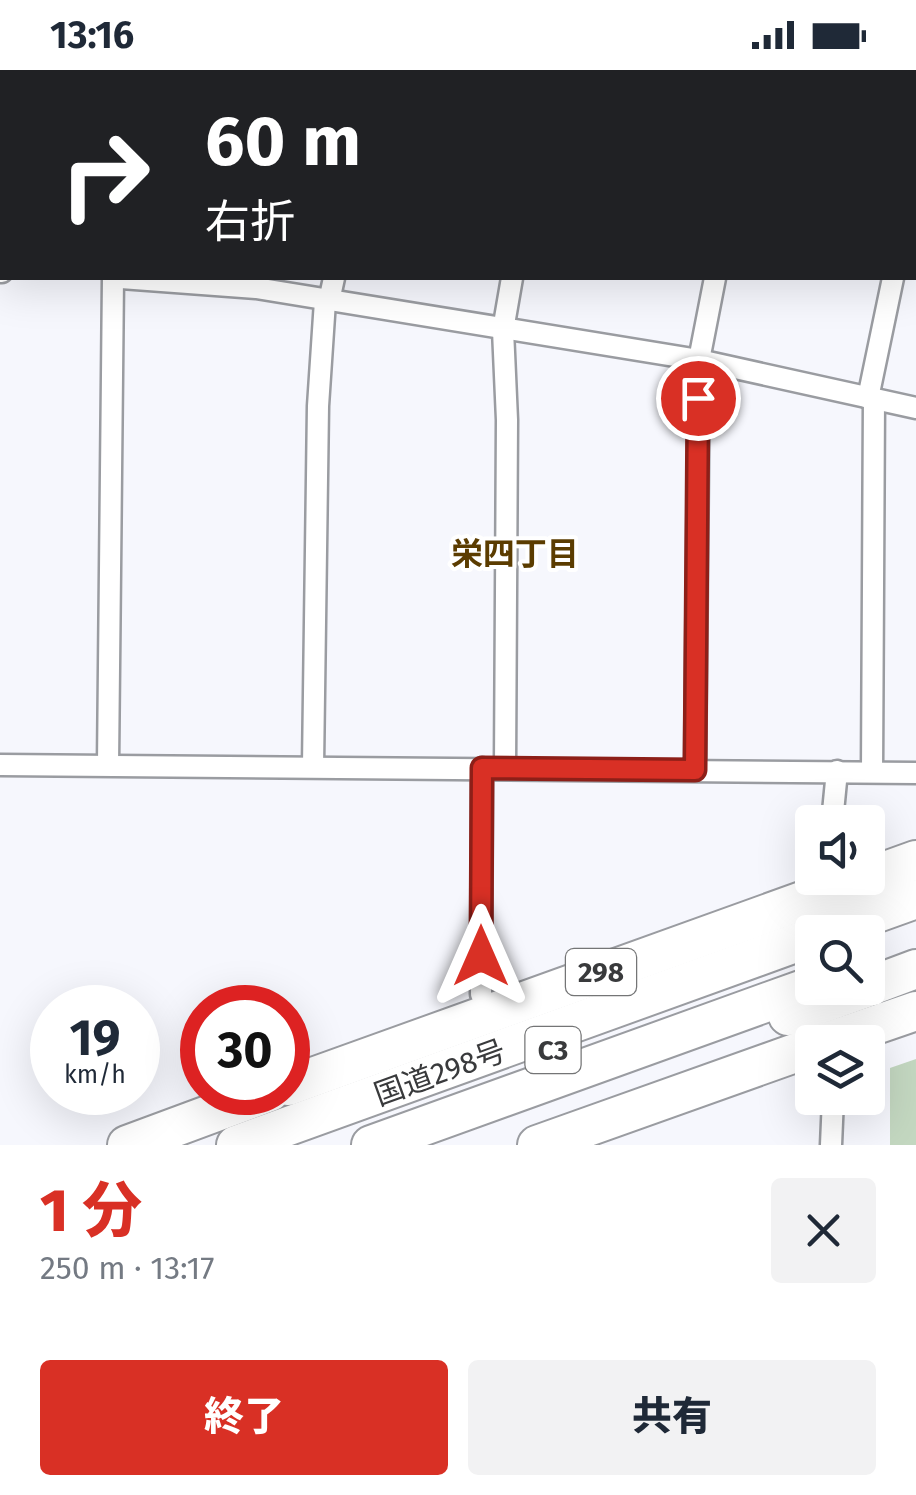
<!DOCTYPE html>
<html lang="ja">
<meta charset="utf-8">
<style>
:root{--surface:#fff;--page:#f2f2f3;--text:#1f2937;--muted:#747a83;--accent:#d93025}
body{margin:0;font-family:"Fira Sans","Noto Sans JP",sans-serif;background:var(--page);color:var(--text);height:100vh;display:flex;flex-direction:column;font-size:38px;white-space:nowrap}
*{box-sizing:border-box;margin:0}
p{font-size:32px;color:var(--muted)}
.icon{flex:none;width:55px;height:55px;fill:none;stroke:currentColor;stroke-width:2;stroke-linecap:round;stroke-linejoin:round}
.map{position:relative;height:1075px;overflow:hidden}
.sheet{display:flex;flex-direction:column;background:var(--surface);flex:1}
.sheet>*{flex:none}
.top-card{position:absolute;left:0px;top:0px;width:918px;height:210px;box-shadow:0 10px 40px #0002;background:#202124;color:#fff;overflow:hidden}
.fabs{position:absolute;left:795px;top:735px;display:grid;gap:20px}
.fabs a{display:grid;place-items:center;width:90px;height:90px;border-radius:10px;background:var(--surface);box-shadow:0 10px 40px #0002;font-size:50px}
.speed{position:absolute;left:30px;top:915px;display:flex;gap:20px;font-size:50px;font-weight:700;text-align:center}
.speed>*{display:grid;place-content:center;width:130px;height:130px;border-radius:50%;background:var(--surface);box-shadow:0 10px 40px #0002;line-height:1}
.speed small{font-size:25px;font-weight:400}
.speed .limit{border:15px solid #d22;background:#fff;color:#111}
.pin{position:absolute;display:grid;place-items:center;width:85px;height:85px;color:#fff;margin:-42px;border:5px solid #fff;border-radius:50%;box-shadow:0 2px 10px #0007}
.me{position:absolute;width:110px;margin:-55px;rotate:0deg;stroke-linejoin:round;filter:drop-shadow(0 0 8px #0008)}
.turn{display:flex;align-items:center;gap:35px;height:210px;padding:0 40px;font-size:45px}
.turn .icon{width:130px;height:130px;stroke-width:2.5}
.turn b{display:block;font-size:70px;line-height:85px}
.round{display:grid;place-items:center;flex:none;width:105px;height:105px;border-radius:10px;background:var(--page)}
.head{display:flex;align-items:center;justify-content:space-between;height:170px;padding:0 40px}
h1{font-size:60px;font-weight:800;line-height:75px;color:var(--accent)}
.button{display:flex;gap:20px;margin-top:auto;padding:20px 40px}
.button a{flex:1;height:115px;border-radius:10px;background:var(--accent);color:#fff;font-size:40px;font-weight:800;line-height:115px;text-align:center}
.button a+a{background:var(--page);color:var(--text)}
.status{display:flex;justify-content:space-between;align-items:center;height:70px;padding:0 50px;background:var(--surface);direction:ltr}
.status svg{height:28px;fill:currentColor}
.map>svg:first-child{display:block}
.green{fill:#c3d7c0}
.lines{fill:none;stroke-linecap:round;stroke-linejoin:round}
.canal{stroke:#ace1ea;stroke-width:22}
.street-casing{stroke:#9a9ca1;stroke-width:25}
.highway-casing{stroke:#9a9ca1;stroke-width:42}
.street{stroke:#fff;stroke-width:20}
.highway{stroke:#fff;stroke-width:38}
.route-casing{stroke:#8d1f18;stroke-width:25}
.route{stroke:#d93025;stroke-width:18}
.labels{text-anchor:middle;stroke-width:8;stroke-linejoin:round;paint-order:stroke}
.shield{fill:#fff;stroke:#747576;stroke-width:2.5}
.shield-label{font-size:28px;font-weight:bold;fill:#393a3c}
.street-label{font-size:30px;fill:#393a3c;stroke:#fff}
.neighbourhood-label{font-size:32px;font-weight:bold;fill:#5b3c00;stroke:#fff}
</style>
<div class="status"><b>13:16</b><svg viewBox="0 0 49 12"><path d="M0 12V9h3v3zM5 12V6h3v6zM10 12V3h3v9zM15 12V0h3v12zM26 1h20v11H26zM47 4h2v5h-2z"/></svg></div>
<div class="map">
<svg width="916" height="1075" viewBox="0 0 916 1075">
<rect width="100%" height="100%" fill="#f6f7fd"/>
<path class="green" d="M916,989V1075H890V998Z"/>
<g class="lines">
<g class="canal">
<path d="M378,0L391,2"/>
<path d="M915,110H916"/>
</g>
<defs>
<g id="street">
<path d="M204,0L219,2"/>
<path d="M489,0L502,2"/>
<path d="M150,2V0"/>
<path d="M554,2V0"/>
<path d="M915,81L916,82"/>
<path d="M915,140H916"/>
<path d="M0,202H2"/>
<path d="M121,208L256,218L699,290L916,338"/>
<path d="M329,231L334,208"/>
<path d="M868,328L893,208"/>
<path d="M0,695L916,703"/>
<path d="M108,695L113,208"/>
<path d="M313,696L318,336L325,231"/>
<path d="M505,697L507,350L503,260L512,208"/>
<path d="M482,698L481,924L489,942"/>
<path d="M695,700L699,290L715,208"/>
<path d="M872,702L874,329"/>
<path d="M832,752L837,701"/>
<path d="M831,1075L833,1028"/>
</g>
<g id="highway">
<path d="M824,862L916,829"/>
<path d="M868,917L916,899"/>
<path d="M788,946L866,918"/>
<path d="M826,972L916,941"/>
<path d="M288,1016L916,790"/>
<path d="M127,1075L270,1022"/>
<path d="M236,1075L812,867"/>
<path d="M371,1075L812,916"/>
<path d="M537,1075L812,977"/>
</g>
</defs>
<use href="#street" class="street-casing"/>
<use href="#highway" class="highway-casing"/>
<use href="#street" class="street"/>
<use href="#highway" class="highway"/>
</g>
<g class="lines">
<defs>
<path id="route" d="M481,886L482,698L695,700L698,328"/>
</defs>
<use href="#route" class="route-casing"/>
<use href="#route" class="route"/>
</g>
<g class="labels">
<g class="shield">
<rect x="566" y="879" width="70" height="46" rx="8"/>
<rect x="525.5" y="957" width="55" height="46" rx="8"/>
</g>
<g class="shield-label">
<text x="601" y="912">298</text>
<text x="553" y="990">C3</text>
</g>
<g class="street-label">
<text transform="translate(440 1003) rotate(-20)" y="10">国道298号</text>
</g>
<g class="neighbourhood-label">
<text x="515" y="495">栄四丁目</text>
</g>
</g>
</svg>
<div class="fabs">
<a><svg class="icon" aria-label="sound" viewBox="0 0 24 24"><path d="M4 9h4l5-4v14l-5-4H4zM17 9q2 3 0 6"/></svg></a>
<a><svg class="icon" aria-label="search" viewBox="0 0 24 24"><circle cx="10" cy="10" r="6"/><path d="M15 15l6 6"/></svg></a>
<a><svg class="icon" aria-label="layers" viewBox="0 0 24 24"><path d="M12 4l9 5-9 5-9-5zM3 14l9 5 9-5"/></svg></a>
</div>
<div class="speed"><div>19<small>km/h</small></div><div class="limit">30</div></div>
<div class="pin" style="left:698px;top:328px;background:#d93025"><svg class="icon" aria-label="arrive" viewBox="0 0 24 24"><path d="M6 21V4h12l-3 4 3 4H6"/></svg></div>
<svg class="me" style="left:481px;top:886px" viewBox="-20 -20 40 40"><path d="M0-17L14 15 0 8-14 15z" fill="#d93025" stroke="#fff" stroke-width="4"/></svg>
<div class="top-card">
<div class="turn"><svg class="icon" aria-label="right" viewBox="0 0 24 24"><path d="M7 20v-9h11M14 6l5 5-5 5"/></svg><div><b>60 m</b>右折</div></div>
</div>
</div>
<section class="sheet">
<div class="head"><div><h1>1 分</h1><p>250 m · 13:17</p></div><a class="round"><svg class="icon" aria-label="close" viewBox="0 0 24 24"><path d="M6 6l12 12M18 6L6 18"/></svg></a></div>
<div class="button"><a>終了</a><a>共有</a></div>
</section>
